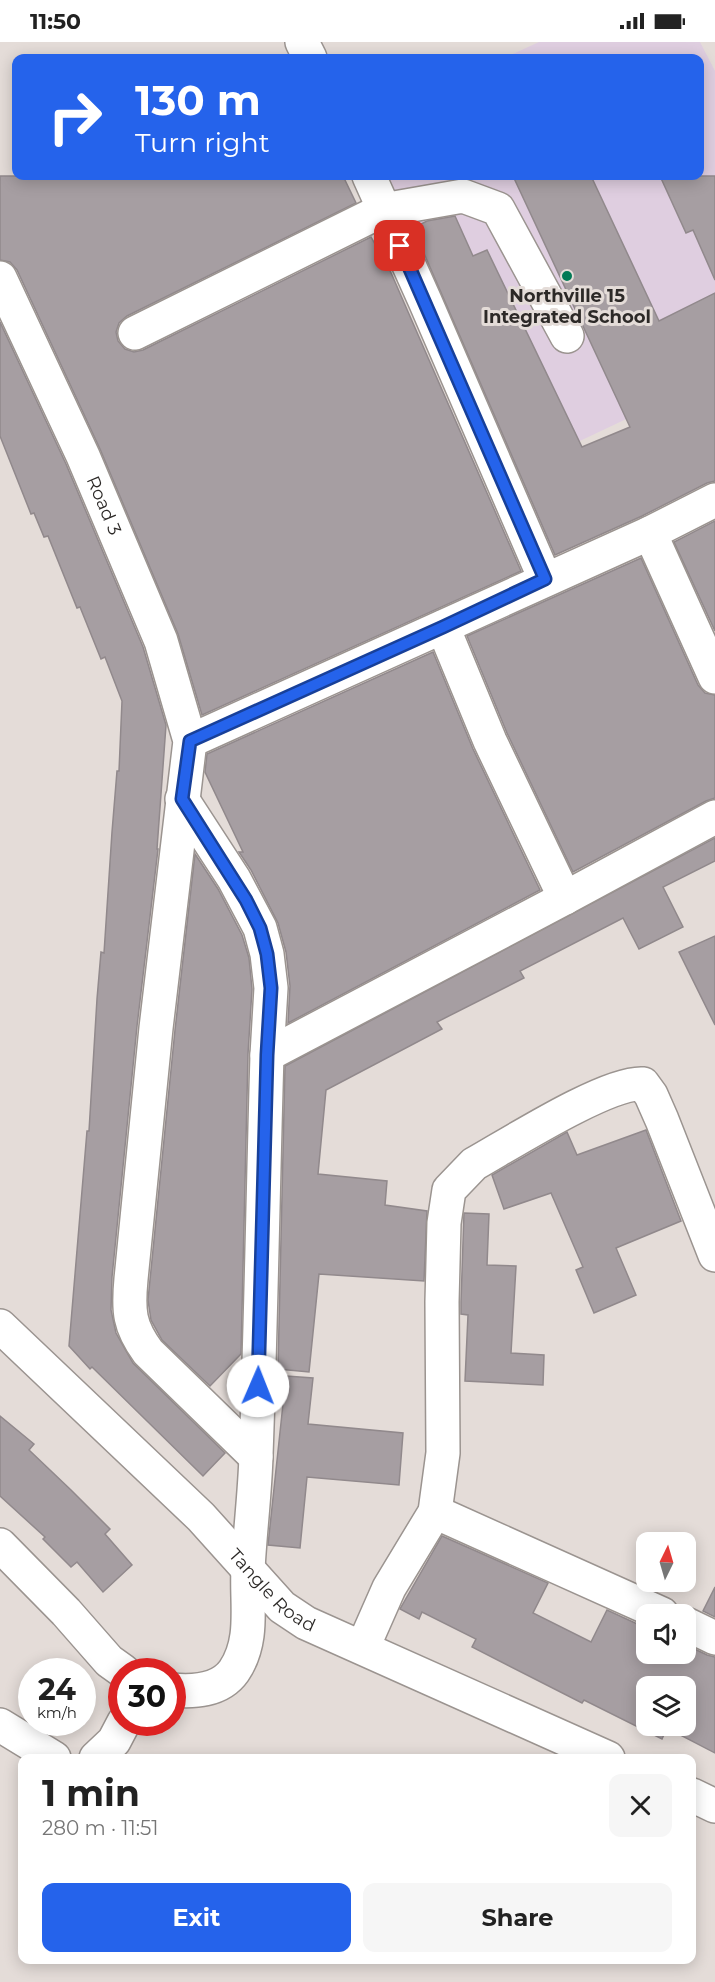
<!DOCTYPE html>
<meta charset="utf-8">
<style>
:root{--surface:#fff;--page:#f6f6f6;--text:#222;--muted:#767676;--accent:#2563eb}
body{margin:0;font-family:Montserrat,sans-serif;background:var(--page);color:var(--text);height:100vh;display:flex;flex-direction:column;font-size:22px;white-space:nowrap}
*{box-sizing:border-box;margin:0}
p{font-size:20px;color:var(--muted)}
.icon{flex:none;width:33px;height:33px;fill:none;stroke:currentColor;stroke-width:2;stroke-linecap:round;stroke-linejoin:round}
.map{position:relative;flex:1;overflow:hidden}
.details{position:absolute;left:18px;top:1712px;width:678px;height:210px;display:flex;flex-direction:column;background:var(--surface);border-radius:12px;box-shadow:0 3px 15px #0003}
.details>*{flex:none}
.guide{position:absolute;left:12px;top:12px;width:692px;height:126px;border-radius:12px;box-shadow:0 3px 15px #0003;background:#2563eb;color:#fff;overflow:hidden}
.needle{width:39px;rotate:5deg}
.fabs{position:absolute;left:636px;top:1490px;display:grid;gap:12px}
.fabs a{display:grid;place-items:center;width:60px;height:60px;border-radius:12px;background:var(--surface);box-shadow:0 3px 15px #0003;font-size:30px}
.speed{position:absolute;left:18px;top:1616px;display:flex;gap:12px;font-size:30px;font-weight:700;text-align:center}
.speed>*{display:grid;place-content:center;width:78px;height:78px;border-radius:50%;background:var(--surface);box-shadow:0 3px 15px #0003;line-height:1}
.speed small{font-size:15px;font-weight:400}
.speed .limit{border:9px solid #d22;background:#fff;color:#111}
.pin{position:absolute;display:grid;place-items:center;width:51px;height:51px;color:#fff;margin:-26px;border-radius:12px;box-shadow:0 3px 9px #0006}
.me{position:absolute;width:66px;margin:-33px;rotate:1deg;stroke-linejoin:round;filter:drop-shadow(0 0 4px #0008)}
.turn{display:flex;align-items:center;gap:21px;height:126px;padding:0 24px;font-size:27px}
.turn .icon{width:78px;height:78px;stroke-width:2.5}
.turn b{display:block;font-size:42px;line-height:51px}
.round{display:grid;place-items:center;flex:none;width:63px;height:63px;border-radius:12px;background:var(--page)}
.head{display:flex;align-items:center;justify-content:space-between;height:102px;padding:0 24px}
h1{font-size:36px;font-weight:700;line-height:45px}
.button{display:flex;gap:12px;margin-top:auto;padding:12px 24px}
.button a{flex:1;height:69px;border-radius:12px;background:var(--accent);color:#fff;font-size:24px;font-weight:700;line-height:69px;text-align:center}
.button a+a{background:var(--page);color:var(--text)}
.status{display:flex;justify-content:space-between;align-items:center;height:42px;padding:0 30px;background:var(--surface);direction:ltr}
.status svg{height:16px;fill:currentColor}
.map>svg:first-child{display:block}
.education{fill:#dfcee0}
.building{fill:#a69ea2;stroke:#91898c;stroke-width:1.5;fill-rule:evenodd}
.lines{fill:none;stroke-linecap:round;stroke-linejoin:round}
.minor-casing{stroke:#9b9490;stroke-width:36}
.minor{stroke:#fff;stroke-width:33}
.route-casing{stroke:#184099;stroke-width:15}
.route{stroke:#2563eb;stroke-width:10}
.poi-dot{fill:#027a56;stroke:#e4dcd8;stroke-width:2}
.labels{text-anchor:middle;stroke-width:6;stroke-linejoin:round;paint-order:stroke}
.poi-label{font-size:18px;font-weight:bold;fill:#2c2927;stroke:#e4dcd8}
.street-label{font-size:18px;fill:#2c2927;stroke:#e4dcd8}
</style>
<div class="status"><b>11:50</b><svg viewBox="0 0 49 12"><path d="M0 12V9h3v3zM5 12V6h3v6zM10 12V3h3v9zM15 12V0h3v12zM26 1h20v11H26zM47 4h2v5h-2z"/></svg></div>
<div class="map">
<svg width="715" height="1940" viewBox="0 0 715 1940">
<rect width="100%" height="100%" fill="#e4dcd8"/>
<path class="education" d="M539,0H700L715,29V335L506,434L375,134H699V16H504Z"/>
<g class="building">
<path d="M0,134H343L356,161L127,274L119,281L116,290L118,299L125,307L134,310L143,308L371,195L375,202L378,201L521,529L202,673L178,592L100,407L17,228L10,220L0,218Z"/>
<path d="M513,134H591L659,279L715,251V439L707,441L642,474L555,513L413,186L427,179L455,174L473,214L487,208L582,405L630,385Z"/>
<path d="M660,134H715V238L693,188L686,191Z"/>
<path d="M0,280L66,422L143,605L166,683L157,807H158L137,984L112,1235L111,1268L116,1291L133,1321L225,1411L203,1434L92,1325L90,1327L69,1304L87,1089H89L97,957L101,910L104,911L112,790L117,729H119L122,659L105,615L101,617L80,565L77,566L48,494L44,495L34,471L31,472L0,394Z"/>
<path d="M715,479V589L674,500Z"/>
<path d="M641,516L698,643L705,651L715,653V756L706,759L573,830L507,691L467,594Z"/>
<path d="M433,610L473,707L540,848L288,981L290,944L286,910L278,881L251,828L239,810H243L205,730L207,712Z"/>
<path d="M715,796V819L663,845L683,885L639,907L623,876L520,929L524,936L437,980L442,987L326,1048L318,1132L387,1139L385,1163L427,1169L424,1239L319,1232L309,1330L278,1327L285,1024Z"/>
<path d="M195,812L218,847L242,893L249,916L252,947L248,1012L241,1312L210,1344L162,1298L151,1278L148,1258L175,988Z"/>
<path d="M715,894V983L679,910Z"/>
<path d="M646,1088L681,1179L616,1206L636,1253L594,1271L576,1228L583,1225L551,1151L504,1167L492,1133L567,1090L577,1113Z"/>
<path d="M464,1171L489,1172L487,1223L516,1224L511,1311L544,1313L543,1343L465,1339L468,1273L461,1272V1260Z"/>
<path d="M286,1334L313,1336L308,1382L403,1391L399,1443L307,1435L300,1506L268,1503Z"/>
<path d="M0,1374L34,1402L29,1408L71,1448L110,1487L105,1492L132,1523L103,1550L77,1520L71,1525L43,1497L45,1495L0,1454Z"/>
<path d="M442,1494L548,1541L533,1571L591,1600L607,1568L646,1586V1611H686V1603L707,1613L715,1615V1711L667,1686L662,1697L584,1658L582,1661L472,1605L476,1597L422,1570L419,1577L400,1567ZM646,1644H686V1683H646Z"/>
<path d="M715,1545V1575L703,1569Z"/>
</g>
<g class="lines">
<defs>
<g id="minor">
<path d="M302,0L310,16"/>
<path d="M369,134L425,259L545,537"/>
<path id="s1" d="M0,236L83,414L161,599L190,699L156,986L131,1237C128,1269 129,1284 148,1310L256,1415"/>
<path d="M135,291L383,168L463,154L498,167L567,294"/>
<path d="M650,491L715,635"/>
<path d="M443,585L490,699L565,856"/>
<path d="M190,699L650,491L715,458"/>
<path d="M267,1013L565,856L715,775"/>
<path id="s2" d="M0,1284L201,1475L282,1565L306,1581L608,1716"/>
<path d="M435,1470L662,1572"/>
<path d="M0,1503L66,1570L109,1619L123,1629"/>
<path d="M686,1582L715,1596"/>
<path d="M363,1605L389,1546L435,1470L443,1411L442,1260L444,1181L449,1148L474,1122C508,1103 608,1039 643,1042L651,1053L662,1078L715,1213"/>
<path d="M172,1648C194,1650 220,1649 234,1629C255,1598 246,1562 248,1527C250,1489 255,1451 256,1413C261,1280 263,1146 267,1013L271,946L267,912L260,886L234,837L182,757"/>
<path d="M0,1683L54,1716"/>
<path d="M96,1716L114,1699L124,1680"/>
<path d="M692,1753L715,1764"/>
</g>
</defs>
<use href="#minor" class="minor-casing"/>
<use href="#minor" class="minor"/>
</g>
<g class="lines">
<defs>
<path id="route" d="M258,1344L267,1013L271,946L267,912L260,886L246,858L182,757L190,699L443,585L545,537L400,204"/>
</defs>
<use href="#route" class="route-casing"/>
<use href="#route" class="route"/>
</g>
<circle class="poi-dot" cx="567" cy="234" r="6"/>
<g class="labels">
<g class="poi-label">
<text x="567" y="260">Northville 15<tspan x="567" dy="21">Integrated School</tspan></text>
</g>
<g class="street-label">
<text dy="6" stroke="none"><textPath href="#s1" startOffset="250">Road 3</textPath></text>
<text dy="6" stroke="none"><textPath href="#s2" startOffset="380">Tangle Road</textPath></text>
</g>
</g>
</svg>
<div class="fabs">
<a><svg class="needle" viewBox="-14 -14 28 28"><path d="M0-13l5 13h-10z" fill="#e53935"/><path d="M0 13l5-13h-10z" fill="#767676"/></svg></a>
<a><svg class="icon" aria-label="sound" viewBox="0 0 24 24"><path d="M4 9h4l5-4v14l-5-4H4zM17 9q2 3 0 6"/></svg></a>
<a><svg class="icon" aria-label="layers" viewBox="0 0 24 24"><path d="M12 4l9 5-9 5-9-5zM3 14l9 5 9-5"/></svg></a>
</div>
<div class="speed"><div>24<small>km/h</small></div><div class="limit">30</div></div>
<div class="pin" style="left:400px;top:204px;background:#d93025"><svg class="icon" aria-label="arrive" viewBox="0 0 24 24"><path d="M6 21V4h12l-3 4 3 4H6"/></svg></div>
<svg class="me" style="left:258px;top:1344px" viewBox="-20 -20 40 40"><circle r="19" fill="#fff"/><path d="M0-13L10 11 0 6-10 11z" fill="#2563eb"/></svg>
<div class="guide">
<div class="turn"><svg class="icon" aria-label="right" viewBox="0 0 24 24"><path d="M7 20v-9h11M14 6l5 5-5 5"/></svg><div><b>130 m</b>Turn right</div></div>
</div>
<section class="details">
<div class="head"><div><h1>1 min</h1><p>280 m · 11:51</p></div><a class="round"><svg class="icon" aria-label="close" viewBox="0 0 24 24"><path d="M6 6l12 12M18 6L6 18"/></svg></a></div>
<div class="button"><a>Exit</a><a>Share</a></div>
</section>
</div>
